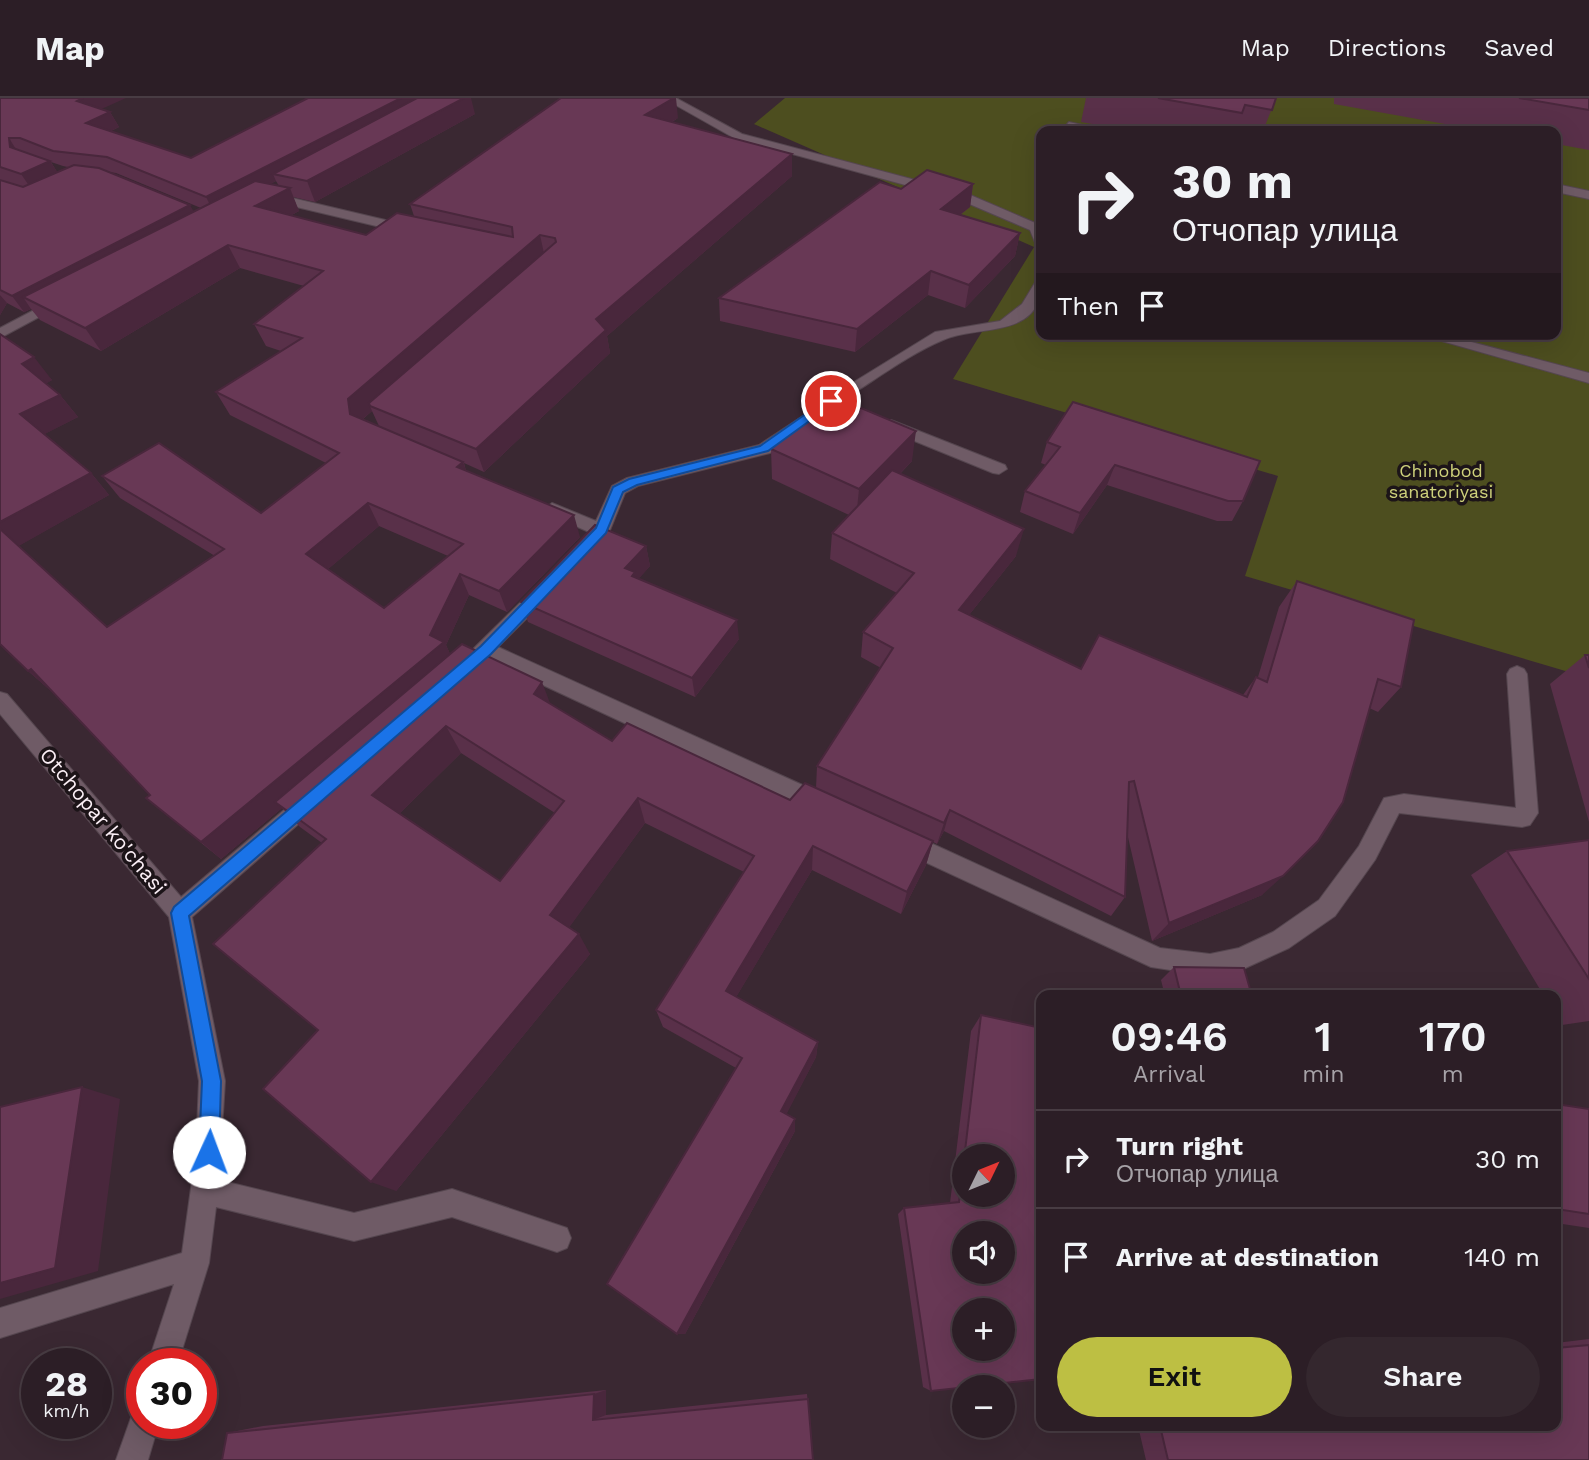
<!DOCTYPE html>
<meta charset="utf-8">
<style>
:root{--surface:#2c1e26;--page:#34272e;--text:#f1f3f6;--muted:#a6a2a7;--line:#483c43;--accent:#bdbf43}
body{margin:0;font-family:"Work Sans",sans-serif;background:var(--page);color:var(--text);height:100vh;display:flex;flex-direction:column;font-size:26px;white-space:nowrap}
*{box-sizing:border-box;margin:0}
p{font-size:23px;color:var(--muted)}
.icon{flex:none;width:38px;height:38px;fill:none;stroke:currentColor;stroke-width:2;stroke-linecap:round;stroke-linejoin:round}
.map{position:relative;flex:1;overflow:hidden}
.sheet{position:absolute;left:1036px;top:892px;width:525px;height:441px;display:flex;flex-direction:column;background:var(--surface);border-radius:14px;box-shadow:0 7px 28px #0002,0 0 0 2px var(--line)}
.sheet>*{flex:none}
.guide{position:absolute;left:1036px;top:28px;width:525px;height:214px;border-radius:14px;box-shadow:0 7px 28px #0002,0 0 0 2px var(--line);background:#2c1e26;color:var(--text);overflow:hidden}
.needle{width:46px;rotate:47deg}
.controls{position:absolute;left:952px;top:1046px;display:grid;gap:14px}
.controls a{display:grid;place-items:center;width:63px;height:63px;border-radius:50%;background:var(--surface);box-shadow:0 7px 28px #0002,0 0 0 2px var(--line);font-size:35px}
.speed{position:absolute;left:21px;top:1250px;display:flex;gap:14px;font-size:35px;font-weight:700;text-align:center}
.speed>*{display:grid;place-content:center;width:91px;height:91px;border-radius:50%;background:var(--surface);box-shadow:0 7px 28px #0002,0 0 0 2px var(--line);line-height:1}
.speed small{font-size:18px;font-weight:400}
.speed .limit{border:10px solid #d22;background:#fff;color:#111}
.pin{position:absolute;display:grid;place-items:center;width:60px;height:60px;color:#fff;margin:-30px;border:4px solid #fff;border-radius:50%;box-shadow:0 2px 7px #0007}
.me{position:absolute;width:77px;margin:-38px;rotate:2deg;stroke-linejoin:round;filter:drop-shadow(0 0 5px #0008)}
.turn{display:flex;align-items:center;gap:24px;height:147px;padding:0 21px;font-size:32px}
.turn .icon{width:91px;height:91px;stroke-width:2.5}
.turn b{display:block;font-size:49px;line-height:60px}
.then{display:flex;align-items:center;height:66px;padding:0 21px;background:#0003;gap:14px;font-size:26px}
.eta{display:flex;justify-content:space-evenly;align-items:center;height:119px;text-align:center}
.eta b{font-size:42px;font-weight:600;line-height:49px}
.action{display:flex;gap:14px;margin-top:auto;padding:14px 21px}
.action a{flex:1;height:80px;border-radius:42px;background:var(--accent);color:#111;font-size:28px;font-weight:600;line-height:80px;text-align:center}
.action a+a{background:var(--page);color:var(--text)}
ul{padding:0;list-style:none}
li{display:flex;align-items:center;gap:21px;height:98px;padding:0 21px;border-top:2px solid var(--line)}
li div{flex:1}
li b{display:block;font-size:26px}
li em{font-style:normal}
header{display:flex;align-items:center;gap:42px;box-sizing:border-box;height:98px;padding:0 35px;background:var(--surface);border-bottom:2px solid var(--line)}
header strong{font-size:33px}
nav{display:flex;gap:38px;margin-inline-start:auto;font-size:24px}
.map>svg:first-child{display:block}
.green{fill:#4d4e1f;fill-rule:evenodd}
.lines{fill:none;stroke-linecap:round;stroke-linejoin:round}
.minor-casing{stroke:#55464f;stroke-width:2}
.minor{fill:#6f5b66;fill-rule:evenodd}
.wall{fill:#593049;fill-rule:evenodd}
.shaded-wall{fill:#49273c}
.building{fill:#683855;stroke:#49273c;stroke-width:2;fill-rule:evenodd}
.route{fill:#1a73e8;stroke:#114b97;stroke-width:2}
.labels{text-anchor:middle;stroke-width:7;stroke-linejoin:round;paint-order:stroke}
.far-park-label{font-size:18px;fill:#ced17b;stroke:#1c1418}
.street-label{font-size:21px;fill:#fbeff6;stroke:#1c1418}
</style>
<header>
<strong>Map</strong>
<nav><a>Map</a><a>Directions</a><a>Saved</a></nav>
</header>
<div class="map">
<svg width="1589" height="1362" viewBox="0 0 1589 1362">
<rect width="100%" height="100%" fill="#3a2832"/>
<path class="green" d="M785,0H1589V580L1245,478L1278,378L953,281L1034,149L754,26ZM1041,33H1556V236H1041Z"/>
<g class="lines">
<defs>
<g id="minor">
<path d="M663,0H676L742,36L968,96L1040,127L1041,148L1036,147L1030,132L960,102L734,40Z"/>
<path d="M1069,24L1109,33H1061Z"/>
<path d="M1556,86L1589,93V101L1556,94Z"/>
<path d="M271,95L415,129L416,132L410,136L267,102L265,99Z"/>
<path d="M1041,182C1044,242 978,226 943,242C907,257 870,286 836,306L831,308L823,303L935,234L1000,223L1022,206L1036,183Z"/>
<path d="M55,201L67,204L0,240V230Z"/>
<path d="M1417,236H1441L1589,275V285Z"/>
<path d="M815,310L820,312V318L770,355L638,388L625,395L610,432L590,454H578L575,450L589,434L546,415L544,411L552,405L596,423L612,388L627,380L759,347Z"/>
<path d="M891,322L1005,367L1007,371L999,376L993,375L885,331V323Z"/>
<path d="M542,487L548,489L551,494L548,499L498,549L829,699L832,706L829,713L821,715L813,713L487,561L476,567L469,565L466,560L469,555L536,489Z"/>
<path d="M1517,568L1524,571L1527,576L1538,715L1530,727L1522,729L1399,715L1375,762L1335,818L1289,850L1241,872L1210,878L1151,869L897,751L894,744L897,737L905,734L913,737L1160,850L1210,856L1239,850L1273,834L1319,802L1359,748L1384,700L1404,696L1516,710L1507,576L1510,571Z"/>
<path d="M0,594L7,596L181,799L303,696L311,693L319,696L322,702L319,708L192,819L225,983L219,1082L354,1115L452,1091L567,1130L571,1140L567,1150L557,1154L452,1119L354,1143L216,1109L209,1165L178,1265H148L174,1186L0,1240V1210L182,1155L196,1054L199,983L169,819L0,616Z"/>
<path d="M142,1311V1325H159L148,1362H116L133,1314Z"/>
</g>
</defs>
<use href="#minor" class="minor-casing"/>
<use href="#minor" class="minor"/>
</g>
<g class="wall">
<path d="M0,0L102,11L110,14L119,29L111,33L191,60L475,16L315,104L293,99L299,113L290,118L366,137L414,118L410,106L678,20L672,24L792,78L607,238L610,255L484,374L464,365L466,373L580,439L507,514L469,497L446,547L450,556L551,606L612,643L790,702L816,690L817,668L881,570L861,559L863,534L897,495L830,461L832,435L849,417L772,381L771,351L912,363L900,376L1016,458L969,517L1081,571L1243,597L1256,579H1258L1279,509L1297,483L1401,589L1378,614L1369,610L1262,797L1152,843L1127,735L1125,799L1111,818L944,733L937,746L933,744L926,767L901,816L812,772L736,899L818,944L816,959L786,1016L795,1021V1033L685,1236H677L736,970L663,929L656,912L744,774L645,725L569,829L590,856L396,1093L318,932L322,745L300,729L282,710L221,761L146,700L150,697L51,593L28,573L0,236L52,282L46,285L60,297L78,319L44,336L91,375L109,397L18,448L107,529L215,458L120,400L102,378L261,415L326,365L230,317L216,294L281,253L266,248L254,226L304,188L240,170L101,253L40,222L31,211L24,214L7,205L0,217ZM51,64L63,68L68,69L57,74ZM109,74L116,75L201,110L194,113ZM276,83L279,88L270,86ZM372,313L379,328L363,321ZM379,428L448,458L384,510L328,471ZM461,655L555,715L500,783L399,716Z"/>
<path d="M1086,0H1276L1263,33H1132L1081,24Z"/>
<path d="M1334,0H1589V52L1556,46V33H1484L1334,6Z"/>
<path d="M973,86L970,109L960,117L1020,135L1015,158L965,210L928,197L855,254L720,223L719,200L901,91Z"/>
<path d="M1047,344L1243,403L1232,423H1217L1107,387L1073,436L1020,414L1025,393L1046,367L1041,365Z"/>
<path d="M646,448L650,468L638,481L739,541L695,599L528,524L521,504Z"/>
<path d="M1585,557H1589V724L1550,586Z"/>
<path d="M1589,742V923L1562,927L1556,917V898H1544L1471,777L1507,753Z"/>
<path d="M1174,869L1252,898H1165L1161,882Z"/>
<path d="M981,917L1041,930L931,1293L923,1289L898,1116L904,1110L950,1105L971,933Z"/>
<path d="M1556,1006L1589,1011V1130L1556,1125Z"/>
<path d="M1589,1241V1362H1146L1138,1328H1556V1245Z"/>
<path d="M606,1292V1317L807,1296L813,1362L227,1335L263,1328Z"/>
</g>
<g class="shaded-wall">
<path d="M83,0H126L86,18L77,3Z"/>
<path d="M401,0H431L273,76L276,83L214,115L206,99Z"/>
<path d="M464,0H471L475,16L315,104L307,83Z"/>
<path d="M674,0H676L678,20L648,38L645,17Z"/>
<path d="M110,14L119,29L96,40L86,25Z"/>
<path d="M9,40L19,56L10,49Z"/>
<path d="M792,56V78L607,238L610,255L484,374L476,351L596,221Z"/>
<path d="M50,63L60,78L32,92L21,76Z"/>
<path d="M973,86L970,109L938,134L941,111Z"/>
<path d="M290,90L299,113L266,131L255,108Z"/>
<path d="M190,107L199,123L23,199L31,211L24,214L12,198Z"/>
<path d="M1020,135L1015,158L965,210L969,187Z"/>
<path d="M540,137L545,160L370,308L372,313L359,324L350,316L348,301Z"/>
<path d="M228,147L240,170L101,253L85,230Z"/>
<path d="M931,173L928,197L855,254L857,231Z"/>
<path d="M0,197L7,205L0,217Z"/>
<path d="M34,259L52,282L41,289L22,266Z"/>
<path d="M60,297L78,319L39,339L20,316Z"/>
<path d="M916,333L912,363L856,421L859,391Z"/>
<path d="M463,364L471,386L457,369Z"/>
<path d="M1115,367L1107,387L1073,436L1080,415Z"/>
<path d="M91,375L109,397L17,449L0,432V424Z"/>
<path d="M368,405L379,428L320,478L306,456Z"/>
<path d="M574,417L580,439L507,514L499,493Z"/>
<path d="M1024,431L1016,458L953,537L959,512Z"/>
<path d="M646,448L650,468L637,483L625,470Z"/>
<path d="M460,476L469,497L446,547L454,564L275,704L282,710L221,761L201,744L430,537Z"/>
<path d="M737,522L739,541L695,599L692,580Z"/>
<path d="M31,571L51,593L28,573Z"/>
<path d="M542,584L553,613L534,596Z"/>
<path d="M446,628L461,655L392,723L372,697Z"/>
<path d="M638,700L645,725L563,838L550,817Z"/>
<path d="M950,712L944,733L937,746L944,725Z"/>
<path d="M933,743L926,767L901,816L907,794Z"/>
<path d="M813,748L812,772L729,911L726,893Z"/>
<path d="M1283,778L1262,797L1152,843L1169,825Z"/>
<path d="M579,836L590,856L396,1093L371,1084Z"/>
<path d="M818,944L816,959L782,1025L781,1013Z"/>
<path d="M82,989L120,1001L98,1173L0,1201V1185Z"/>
<path d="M795,1021V1033L685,1236H677Z"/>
<path d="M606,1292V1317L593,1322L594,1296Z"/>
</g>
<g class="building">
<path d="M0,0H83L77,3L110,14L86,25L191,60L308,0H401L206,99L107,59L53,53L20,40H9L10,49L50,63L21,76L0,69Z"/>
<path d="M417,0H464L307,83L273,76Z"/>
<path d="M561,0H674L645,17L792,56L596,221L606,232L476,351L370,308L369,305L556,144L555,140L540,137L348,301L350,316L463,364L457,369L574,417L499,493L460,476L430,537L444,544L201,744L146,700L150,697L31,571L28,573L0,546V431L107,529L224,451L102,378L159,345L261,415L339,355L216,294L302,240L254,226L323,173L228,147L85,230L23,199L255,83L290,90L255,108L366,137L397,115L513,139L512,129L410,106ZM368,405L463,446L384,510L306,456Z"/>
<path d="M1158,0H1276L1272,12L1245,7L1242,15Z"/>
<path d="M1519,0H1589V12Z"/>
<path d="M74,67L99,70L190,107L12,198L0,192V82L23,89Z"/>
<path d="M927,72L973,86L941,111L1020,135L969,187L931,173L857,231L719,200L880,84L901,91Z"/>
<path d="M0,236L34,259L22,266L60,297L20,316L91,375L0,424Z"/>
<path d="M830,297L916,333L859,391L771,351Z"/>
<path d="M1073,304L1260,363L1243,403H1228L1115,367L1080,415L1025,393L1060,349L1047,344Z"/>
<path d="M892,372L1024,431L959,512L1081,571L1099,537L1247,599L1256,579L1267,584L1297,483L1414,522L1401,589L1378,581L1343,704L1318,743L1283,778L1169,825L1134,683L1129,684L1125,799L950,712L944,725L817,668L893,550L863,534L914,475L832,435Z"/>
<path d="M595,427L646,448L625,470L635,474L632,478L737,522L692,580L521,504Z"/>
<path d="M462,546L542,584L534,596L612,643L627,625L790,702L805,685L933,743L907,794L813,748L726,893L818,944L781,1013L795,1021L677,1236L607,1186L742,960L656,912L754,758L638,700L550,817L579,836L371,1084L263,991L318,932L213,846L326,741L275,704ZM446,628L564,703L500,783L372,697Z"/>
<path d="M1585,557H1589V570Z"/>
<path d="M1589,742V881L1507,753Z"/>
<path d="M1174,869L1244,870L1252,898H1181Z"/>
<path d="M981,917L1041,930V1281L931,1293L904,1110L959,1104ZM964,1059H1003V1097H964ZM964,1136H1003V1174H964ZM964,1213H1003V1251H964Z"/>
<path d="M82,989L55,1170L0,1185V1009Z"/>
<path d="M1556,1006L1589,1011V1116L1556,1111Z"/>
<path d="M1589,1247V1362H1168L1160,1328H1556V1250Z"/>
<path d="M594,1296L593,1322L808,1301L813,1362H222L227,1335Z"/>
</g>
<path class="route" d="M827,301L837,303L768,353L637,387L623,394L606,435L491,556L189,818L221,983L219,1054L216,1061L209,1064L202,1061L199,1054L202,983L171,815L174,809L481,548L596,430L613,389L629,381L760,348Z"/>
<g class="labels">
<g class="far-park-label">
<text x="1441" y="379">Chinobod<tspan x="1441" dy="21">sanatoriyasi</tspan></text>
</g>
<g class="street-label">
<text transform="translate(103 723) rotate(50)" y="7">Otchopar ko'chasi</text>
</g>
</g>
</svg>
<div class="controls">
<a><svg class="needle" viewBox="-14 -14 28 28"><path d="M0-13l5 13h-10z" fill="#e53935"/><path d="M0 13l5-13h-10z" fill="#a6a2a7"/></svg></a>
<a><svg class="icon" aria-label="sound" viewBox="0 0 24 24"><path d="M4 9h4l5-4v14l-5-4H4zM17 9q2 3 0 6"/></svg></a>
<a>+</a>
<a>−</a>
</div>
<div class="speed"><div>28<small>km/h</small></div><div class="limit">30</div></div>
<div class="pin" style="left:831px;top:303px;background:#d93025"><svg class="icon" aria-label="arrive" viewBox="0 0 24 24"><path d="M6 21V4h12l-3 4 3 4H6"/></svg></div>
<svg class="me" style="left:209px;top:1054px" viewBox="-20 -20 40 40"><circle r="19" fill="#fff"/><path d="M0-13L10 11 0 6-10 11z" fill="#1a73e8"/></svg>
<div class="guide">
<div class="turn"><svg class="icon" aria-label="right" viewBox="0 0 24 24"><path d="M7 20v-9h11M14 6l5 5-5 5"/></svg><div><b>30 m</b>Отчопар улица</div></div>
<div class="then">Then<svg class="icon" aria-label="arrive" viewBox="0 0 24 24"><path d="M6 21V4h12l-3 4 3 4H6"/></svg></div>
</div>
<section class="sheet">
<div class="eta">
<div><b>09:46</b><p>Arrival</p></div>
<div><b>1</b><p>min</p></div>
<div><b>170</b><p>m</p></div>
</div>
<ul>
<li><svg class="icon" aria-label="right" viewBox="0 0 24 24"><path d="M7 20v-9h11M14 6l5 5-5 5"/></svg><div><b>Turn right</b><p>Отчопар улица</p></div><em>30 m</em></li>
<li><svg class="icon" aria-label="arrive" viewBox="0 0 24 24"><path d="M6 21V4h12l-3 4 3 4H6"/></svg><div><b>Arrive at destination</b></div><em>140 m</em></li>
</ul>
<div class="action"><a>Exit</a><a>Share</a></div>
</section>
</div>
